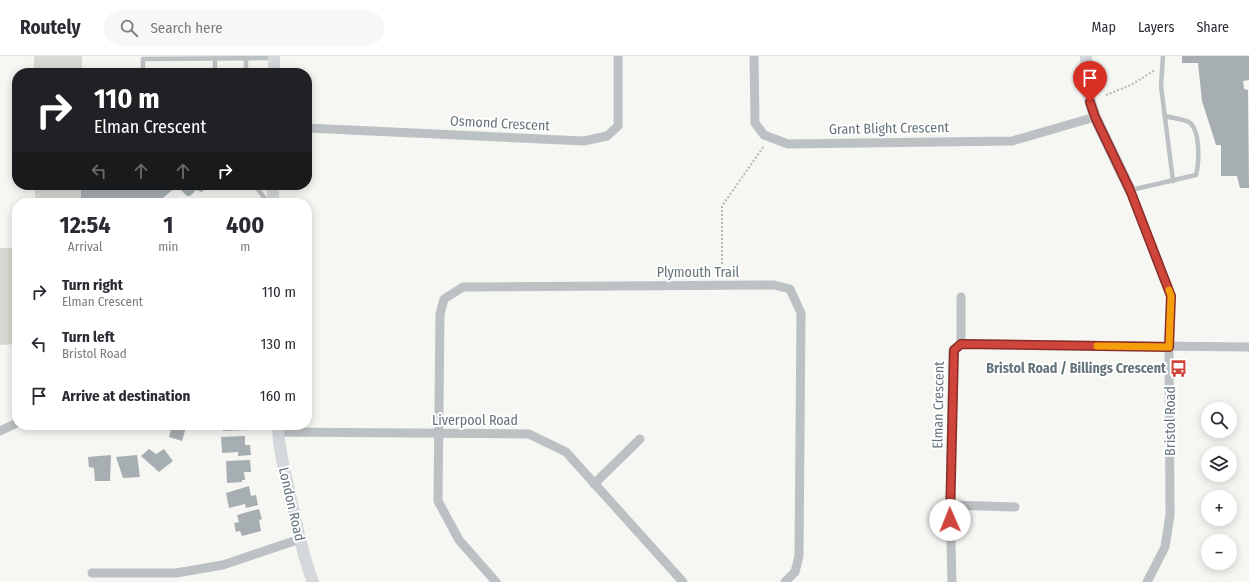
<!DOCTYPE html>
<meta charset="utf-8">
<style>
:root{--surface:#fff;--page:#f7f7f7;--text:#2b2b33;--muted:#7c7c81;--line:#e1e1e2}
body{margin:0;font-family:"Fira Sans Condensed",sans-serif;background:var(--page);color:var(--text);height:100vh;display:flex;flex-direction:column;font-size:15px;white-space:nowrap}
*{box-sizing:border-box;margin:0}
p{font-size:13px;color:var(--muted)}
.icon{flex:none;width:22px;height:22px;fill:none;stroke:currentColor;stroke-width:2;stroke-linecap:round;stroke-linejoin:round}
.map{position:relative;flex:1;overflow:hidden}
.side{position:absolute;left:12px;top:142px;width:300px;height:232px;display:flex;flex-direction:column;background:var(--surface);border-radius:16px;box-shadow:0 2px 10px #0003}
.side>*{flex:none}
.banner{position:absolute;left:12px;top:12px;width:300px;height:122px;border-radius:16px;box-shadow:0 2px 10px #0003;background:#202124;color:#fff;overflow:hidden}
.controls{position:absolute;left:1201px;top:346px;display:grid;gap:8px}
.controls a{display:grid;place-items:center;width:36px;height:36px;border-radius:50%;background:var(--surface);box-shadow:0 2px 10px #0003;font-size:20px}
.pin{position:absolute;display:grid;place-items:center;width:34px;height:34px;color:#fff;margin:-41px -17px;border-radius:50% 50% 50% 0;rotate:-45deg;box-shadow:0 0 4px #0007}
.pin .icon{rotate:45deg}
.me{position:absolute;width:44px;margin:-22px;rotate:359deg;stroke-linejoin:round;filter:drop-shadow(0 0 3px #0008)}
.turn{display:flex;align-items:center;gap:14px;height:84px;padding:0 16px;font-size:18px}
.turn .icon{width:52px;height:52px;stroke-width:2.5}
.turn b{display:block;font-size:28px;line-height:34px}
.lanes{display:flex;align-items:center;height:38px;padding:0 16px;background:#0003;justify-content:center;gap:20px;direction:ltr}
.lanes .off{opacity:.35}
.eta{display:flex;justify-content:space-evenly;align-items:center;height:68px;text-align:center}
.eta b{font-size:24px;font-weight:700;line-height:28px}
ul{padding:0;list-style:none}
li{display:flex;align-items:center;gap:12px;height:52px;padding:0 16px}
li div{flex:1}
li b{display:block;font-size:15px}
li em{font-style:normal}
header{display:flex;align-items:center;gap:24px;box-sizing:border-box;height:56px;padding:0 20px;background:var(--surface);border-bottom:1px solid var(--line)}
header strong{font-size:19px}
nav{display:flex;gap:22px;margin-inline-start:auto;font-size:14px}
.search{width:280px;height:36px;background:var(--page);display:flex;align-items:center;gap:10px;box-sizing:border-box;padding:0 14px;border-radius:22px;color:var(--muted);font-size:15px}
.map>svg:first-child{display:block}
.green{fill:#d7dad3}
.building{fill:#a6aeb2}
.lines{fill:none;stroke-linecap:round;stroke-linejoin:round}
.path{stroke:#b6babc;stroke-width:2;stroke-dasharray:2 2;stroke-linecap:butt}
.lane{stroke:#bcc1c3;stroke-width:4.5}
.street{stroke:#bcc1c3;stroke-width:9}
.secondary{stroke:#d4d8da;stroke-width:12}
.route-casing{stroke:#872c26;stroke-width:10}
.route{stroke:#cf443b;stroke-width:7}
.slow{stroke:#f59e0b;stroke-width:7}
.labels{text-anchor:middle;stroke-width:4;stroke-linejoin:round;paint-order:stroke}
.street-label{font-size:14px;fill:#65757b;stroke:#fff}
.poi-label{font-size:14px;font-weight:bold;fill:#65757b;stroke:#fff;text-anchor:end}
</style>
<header>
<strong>Routely</strong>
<div class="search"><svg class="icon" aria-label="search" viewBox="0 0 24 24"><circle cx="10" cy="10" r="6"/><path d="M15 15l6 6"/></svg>Search here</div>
<nav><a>Map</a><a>Layers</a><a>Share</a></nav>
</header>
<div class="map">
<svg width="1249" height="526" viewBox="0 0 1249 526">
<rect width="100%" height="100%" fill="#f6f6f3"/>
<g class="green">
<rect x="34" y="0" width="48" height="17"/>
<rect x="35" y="129" width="46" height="18"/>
<path d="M0,192H17V288L0,289Z"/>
</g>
<g class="building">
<path d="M1182,0H1249V24L1243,25L1244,33L1248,34L1249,132H1240L1237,120H1221V89H1216L1202,45L1198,7H1182Z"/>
<path d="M81,129L87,130L208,129L202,136L196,134L190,140H187L177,130L157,147H81Z"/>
<path d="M172,369L186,371L182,385L169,381Z"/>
<path d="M223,369H249V374L223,375Z"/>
<path d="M245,380V389H250L251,399L238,400V396L222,397L221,381Z"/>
<path d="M149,393L156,398L164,393L173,405L159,416L141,400Z"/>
<path d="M111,399L110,425H95L94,412L89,411L88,401Z"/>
<path d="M137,399L140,421L123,422L116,401Z"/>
<path d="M250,404L251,416H244L245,424H242V426L227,427L226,405Z"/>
<path d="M249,430L251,440L256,439L258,449L246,452L245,448L229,452L226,437Z"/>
<path d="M259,453L262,463L259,464L261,475L242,480L240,475L236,476L234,467L239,466L237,459Z"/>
</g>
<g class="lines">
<g class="path">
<path d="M1106,39L1131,29L1155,14"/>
<path d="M722,220V150L764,90"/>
</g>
<g class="lane">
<path d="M1163,0L1161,30L1173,125"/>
<path d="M246,2V17"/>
<path d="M143,17V3L273,2"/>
<path d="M215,17V2"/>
<path d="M255,129L268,147"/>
<path d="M1131,134L1196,119C1199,107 1201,75 1189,66C1183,63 1172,62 1165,60"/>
</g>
<g class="street">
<path d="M754,0L755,67L764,79L788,88L1012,85L1095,61"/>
<path d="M307,72L584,85L607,80L618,70V0"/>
<path d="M1130,134L1171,240L1169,291L1170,459L1165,491L1147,526"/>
<path d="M961,288V241"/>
<path d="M0,375L17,367"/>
<path d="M278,376L529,378L566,396L683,526"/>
<path d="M594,428L640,383"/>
<path d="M950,449L1015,451"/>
<path d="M92,517H176L223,509L300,483"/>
<path d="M496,526L459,484L438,445L440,258L444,243L463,231L774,229L790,233L801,257L799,500L795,516L785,526"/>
<path d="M952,526L950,449L953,294L961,288L1249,291"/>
</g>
<g class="secondary">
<path d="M274,0V17"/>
<path d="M1086,0V31L1095,61L1130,134"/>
<path d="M273,147V129"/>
<path d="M278,369C278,392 285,416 290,439C297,469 302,498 313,526"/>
</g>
</g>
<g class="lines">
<defs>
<path id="route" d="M950,464L954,294L961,288L1169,291L1171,240L1130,134L1095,61L1090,46"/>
</defs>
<use href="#route" class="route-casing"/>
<use href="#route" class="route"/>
<path class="slow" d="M1097,290L1169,291L1171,240L1169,234"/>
</g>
<defs>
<symbol id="bus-bare" viewBox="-9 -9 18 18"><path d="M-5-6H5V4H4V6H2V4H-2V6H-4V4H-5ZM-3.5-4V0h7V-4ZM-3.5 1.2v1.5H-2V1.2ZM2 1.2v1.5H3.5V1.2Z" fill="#cf443b" stroke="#fff" stroke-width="2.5" paint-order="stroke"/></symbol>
</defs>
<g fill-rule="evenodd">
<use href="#bus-bare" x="1166" y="300" width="25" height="25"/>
</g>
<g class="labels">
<g class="street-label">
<text transform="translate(500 67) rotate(3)" y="5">Osmond Crescent</text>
<text transform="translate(889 72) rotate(-1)" y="5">Grant Blight Crescent</text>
<text x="698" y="221">Plymouth Trail</text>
<text transform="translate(938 349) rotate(-89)" y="5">Elman Crescent</text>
<text x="475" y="369">Liverpool Road</text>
<text transform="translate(1170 365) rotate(-90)" y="5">Bristol Road</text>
<text transform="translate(292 448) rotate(77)" y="5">London Road</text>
</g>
<g class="poi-label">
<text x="1166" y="317">Bristol Road / Billings Crescent</text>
</g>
</g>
</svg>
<div class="controls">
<a><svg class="icon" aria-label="search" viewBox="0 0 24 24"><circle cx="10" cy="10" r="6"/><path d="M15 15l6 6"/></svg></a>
<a><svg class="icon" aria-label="layers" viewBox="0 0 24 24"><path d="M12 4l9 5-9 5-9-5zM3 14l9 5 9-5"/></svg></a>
<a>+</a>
<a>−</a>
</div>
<div class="pin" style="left:1090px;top:46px;background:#d93025"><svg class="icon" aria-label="arrive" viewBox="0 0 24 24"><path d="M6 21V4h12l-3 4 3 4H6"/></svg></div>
<svg class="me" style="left:950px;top:464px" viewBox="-20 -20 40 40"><circle r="19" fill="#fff"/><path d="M0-13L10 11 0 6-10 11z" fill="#cf443b"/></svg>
<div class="banner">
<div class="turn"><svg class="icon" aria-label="right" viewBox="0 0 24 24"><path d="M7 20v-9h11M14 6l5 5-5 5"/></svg><div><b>110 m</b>Elman Crescent</div></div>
<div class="lanes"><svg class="icon off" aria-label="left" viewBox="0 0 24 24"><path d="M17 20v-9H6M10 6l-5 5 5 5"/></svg><svg class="icon off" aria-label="ahead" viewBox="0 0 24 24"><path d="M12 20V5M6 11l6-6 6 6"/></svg><svg class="icon off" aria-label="ahead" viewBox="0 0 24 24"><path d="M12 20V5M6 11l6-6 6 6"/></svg><svg class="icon" aria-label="right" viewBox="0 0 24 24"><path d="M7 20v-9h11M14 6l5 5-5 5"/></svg></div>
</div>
<section class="side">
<div class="eta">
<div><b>12:54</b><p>Arrival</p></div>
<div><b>1</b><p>min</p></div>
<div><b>400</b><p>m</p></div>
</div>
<ul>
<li><svg class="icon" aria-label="right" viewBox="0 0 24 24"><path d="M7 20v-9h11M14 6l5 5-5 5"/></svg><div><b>Turn right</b><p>Elman Crescent</p></div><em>110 m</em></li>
<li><svg class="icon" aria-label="left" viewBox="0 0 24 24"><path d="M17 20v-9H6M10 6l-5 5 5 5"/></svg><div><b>Turn left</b><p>Bristol Road</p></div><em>130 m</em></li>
<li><svg class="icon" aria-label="arrive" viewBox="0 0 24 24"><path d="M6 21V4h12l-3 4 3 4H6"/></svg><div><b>Arrive at destination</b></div><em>160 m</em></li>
</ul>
</section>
</div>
